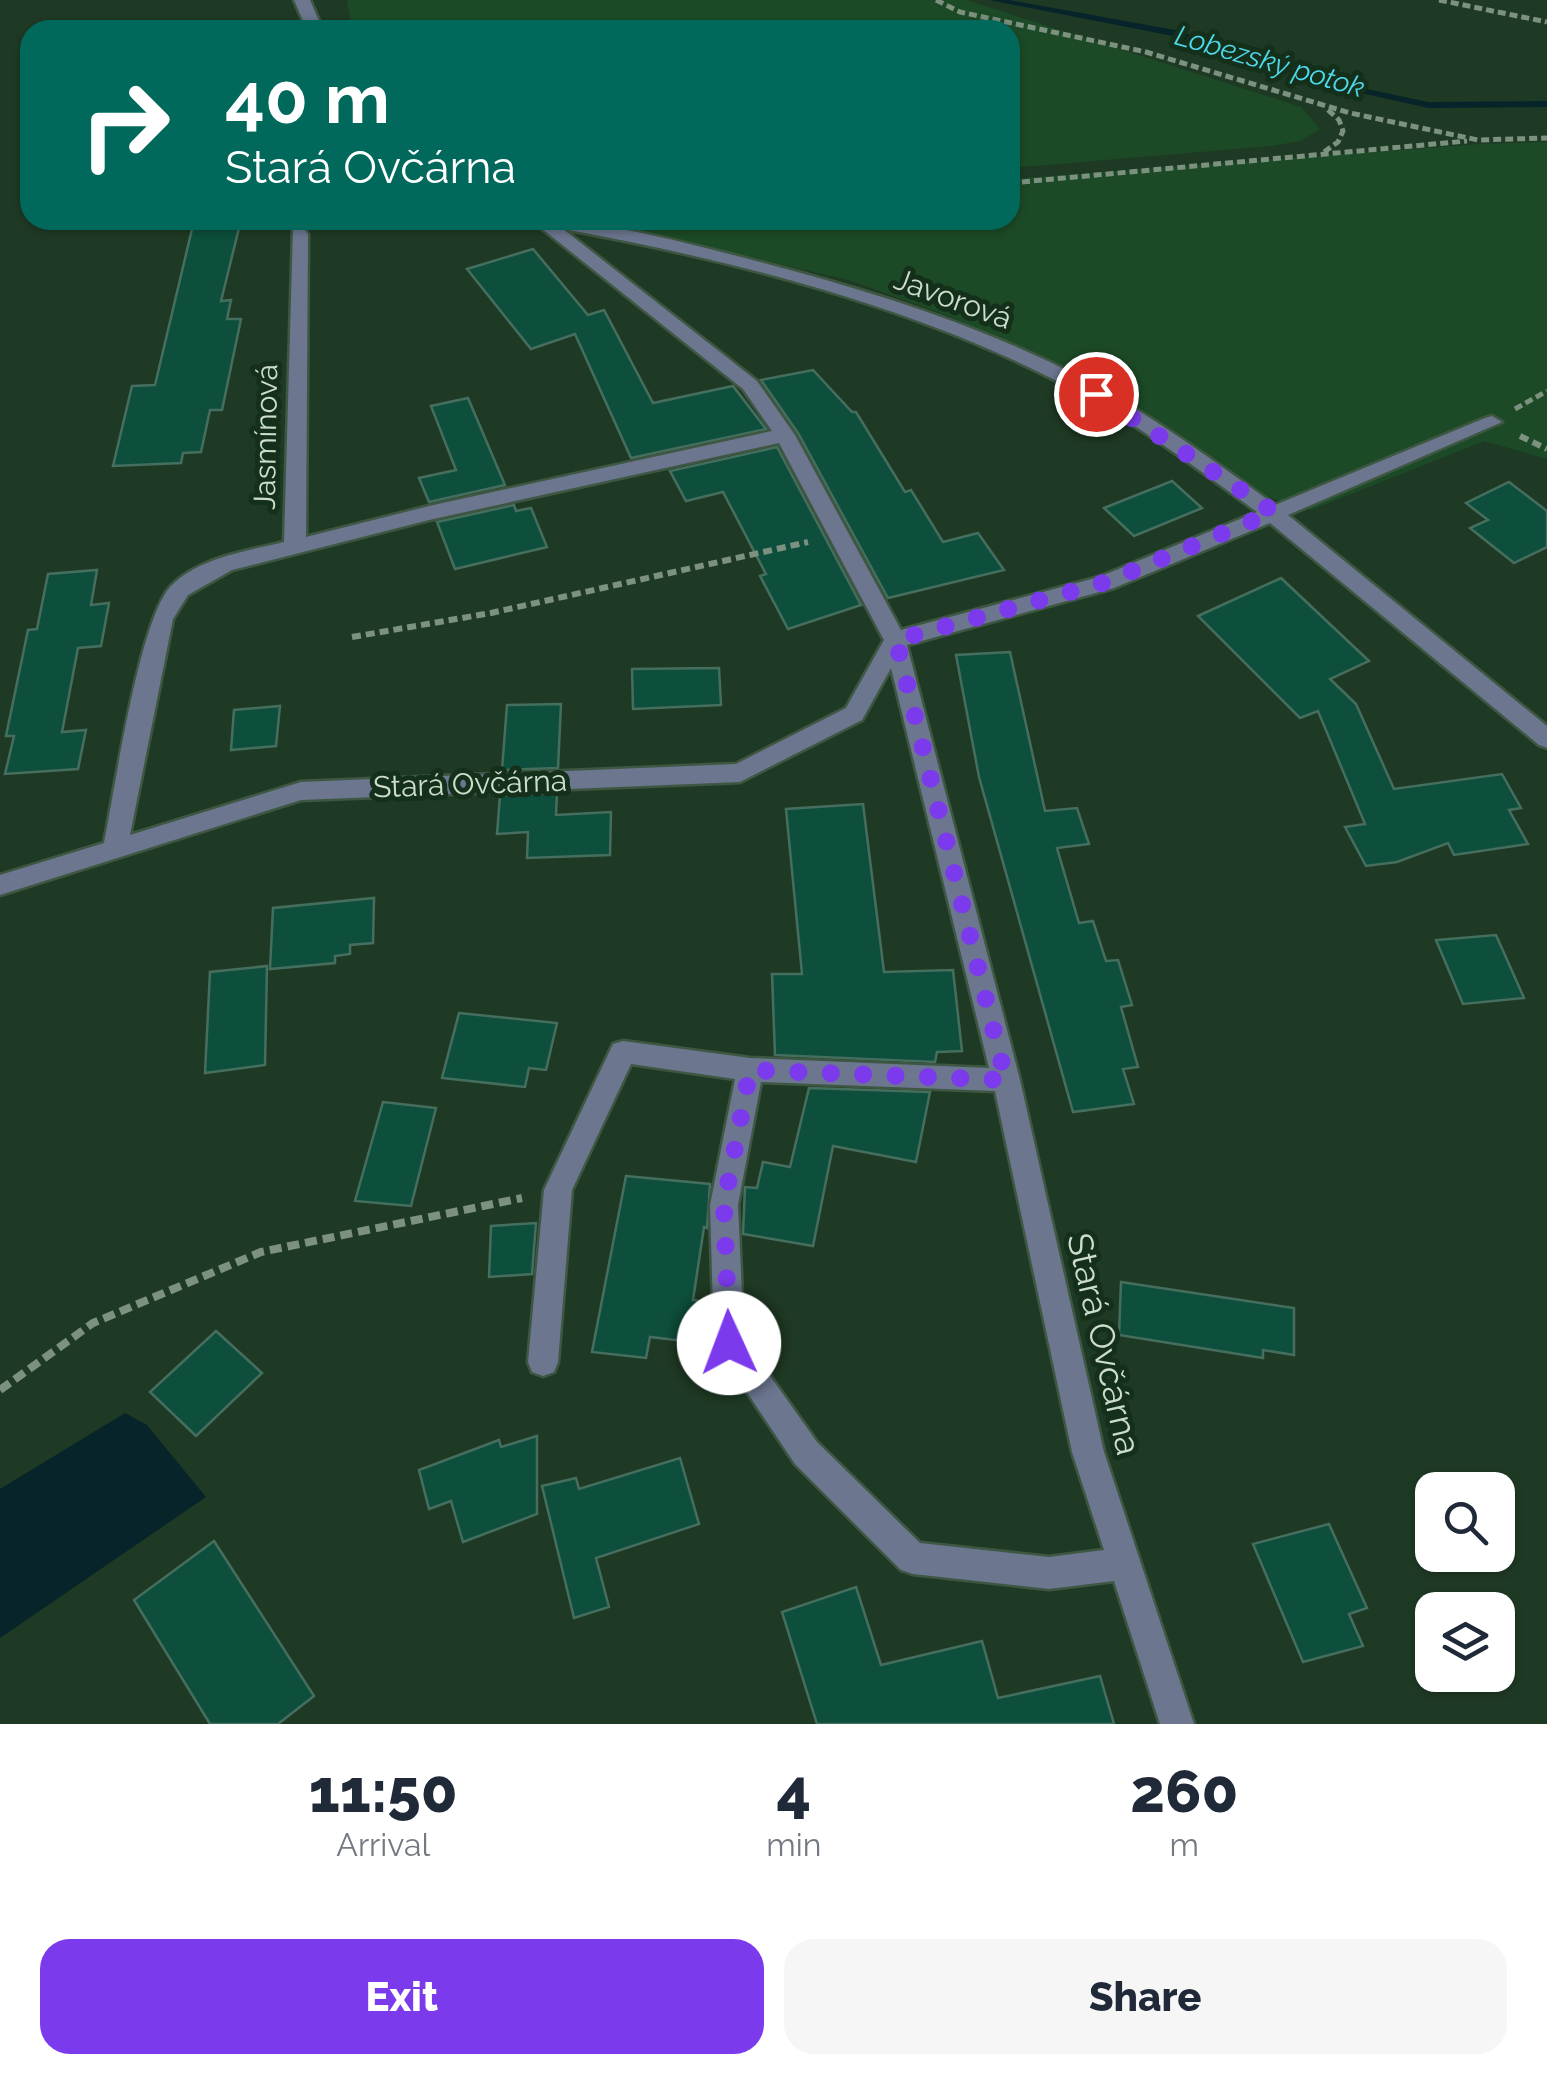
<!DOCTYPE html>
<meta charset="utf-8">
<style>
:root{--surface:#fff;--page:#f6f6f7;--text:#1f2937;--muted:#747a83;--accent:#7c3aed}
body{margin:0;font-family:Raleway,sans-serif;background:var(--page);color:var(--text);height:100vh;display:flex;flex-direction:column;font-size:38px;white-space:nowrap}
*{box-sizing:border-box;margin:0}
p{font-size:32px;color:var(--muted)}
.icon{flex:none;width:55px;height:55px;fill:none;stroke:currentColor;stroke-width:2;stroke-linecap:round;stroke-linejoin:round}
.map{position:relative;height:1724px;overflow:hidden}
.side{display:flex;flex-direction:column;background:var(--surface);flex:1}
.side>*{flex:none}
.guide{position:absolute;left:20px;top:20px;width:1000px;height:210px;border-radius:30px;box-shadow:0 2px 8px #0004;background:#00695c;color:#fff;overflow:hidden}
.buttons{position:absolute;left:1415px;top:1472px;display:grid;gap:20px}
.buttons a{display:grid;place-items:center;width:100px;height:100px;border-radius:20px;background:var(--surface);box-shadow:0 2px 8px #0004;font-size:50px}
.pin{position:absolute;display:grid;place-items:center;width:85px;height:85px;color:#fff;margin:-42px;border:5px solid #fff;border-radius:50%;box-shadow:0 2px 10px #0007}
.me{position:absolute;width:110px;margin:-55px;rotate:358deg;stroke-linejoin:round;filter:drop-shadow(0 0 8px #0008)}
.turn{display:flex;align-items:center;gap:35px;height:210px;padding:0 40px;font-size:45px}
.turn .icon{width:130px;height:130px;stroke-width:2.5}
.turn b{display:block;font-size:70px;line-height:85px}
.eta{display:flex;justify-content:space-evenly;align-items:center;height:170px;text-align:center}
.eta b{font-size:60px;font-weight:800;line-height:70px}
.primary-button{display:flex;gap:20px;margin-top:auto;padding:20px 40px}
.primary-button a{flex:1;height:115px;border-radius:30px;background:var(--accent);color:#fff;font-size:40px;font-weight:800;line-height:115px;text-align:center}
.primary-button a+a{background:var(--page);color:var(--text)}
.map>svg:first-child{display:block}
.green{fill:#1c4a26}
.water{fill:#062429}
.lines{fill:none;stroke-linecap:round;stroke-linejoin:round}
.stream{fill:#062429;fill-rule:evenodd}
.building{fill:#0d4f3c;stroke:#466e5f;stroke-width:2.5}
.minor-casing{stroke:#3e5742;stroke-width:5}
.path-far2{stroke:#7c917f;stroke-width:5;stroke-dasharray:8 4;stroke-linecap:butt}
.path-far1{stroke:#7c917f;stroke-width:6;stroke-dasharray:9 5;stroke-linecap:butt}
.path{stroke:#7c917f;stroke-width:8;stroke-dasharray:12 6;stroke-linecap:butt}
.minor{fill:#6c768f;fill-rule:evenodd}
.route{stroke:#7c3aed;stroke-width:18;stroke-dasharray:0 32.4}
.labels{text-anchor:middle;stroke-width:10;stroke-linejoin:round;paint-order:stroke}
.far-water-label{font-size:28px;font-style:italic;fill:#4ed8eb;stroke:#15301a}
.street-label{font-size:30px;fill:#ccdccd;stroke:#15301a}
.near-street-label{font-size:35px;fill:#ccdccd;stroke:#15301a}
</style>
<div class="map">
<svg width="1547" height="1724" viewBox="0 0 1547 1724">
<rect width="100%" height="100%" fill="#1f3a24"/>
<g class="green">
<path d="M347,0H966L1301,107L1320,129L1300,141L1271,146L1010,168V30H352Z"/>
<path d="M1547,142V459L1484,441L1311,510L1264,496L1112,396L954,318L852,281L593,220H1010V179L1480,144Z"/>
</g>
<path class="water" d="M125,1413L147,1425L206,1497L0,1638V1489Z"/>
<g class="lines">
<path class="stream" d="M989,0H1009L1175,30L1353,86L1428,102L1547,101V107L1428,108L1347,90L1173,36Z"/>
</g>
<g class="building">
<path d="M239,228L221,301L231,300L227,319H241L222,410H210L201,452L183,453L181,463L113,466L132,386L155,385L192,229Z"/>
<path d="M533,249L588,315L604,310L653,403L733,386L766,429L631,458L575,334L531,349L467,269Z"/>
<path d="M813,370L852,412H856L905,492L911,490L943,542L978,533L1004,570L888,598L798,433L761,380Z"/>
<path d="M468,398L505,485L429,502L419,478L456,470L431,406Z"/>
<path d="M777,447L861,605L788,629L760,576L766,574L723,492L686,501L670,471Z"/>
<path d="M1172,481L1202,508L1134,536L1104,508Z"/>
<path d="M1509,482L1547,511V547L1514,563L1470,528L1488,520L1466,503Z"/>
<path d="M514,505L516,511L531,508L547,547L455,569L437,522Z"/>
<path d="M97,570L91,605L109,603L101,646L78,648L62,732L86,730L78,769L5,774L14,736H6L28,630L37,629L48,574Z"/>
<path d="M1281,578L1369,661L1330,679L1356,704L1394,789L1502,774L1521,808L1509,810L1528,844L1454,855L1448,843L1397,862L1366,866L1345,827L1365,824L1318,711L1300,718L1198,616Z"/>
<path d="M1010,652L1045,811L1077,808L1089,844L1057,848L1079,923L1093,921L1106,961L1118,960L1132,1005L1121,1007L1138,1067L1123,1069L1134,1104L1073,1112L979,777L956,655Z"/>
<path d="M719,668L721,705L633,709L632,669Z"/>
<path d="M561,704L558,768L502,770L507,705Z"/>
<path d="M280,706L276,746L231,750L234,710Z"/>
<path d="M557,793L556,815L611,812L610,855L527,858L528,832L497,834L500,796Z"/>
<path d="M863,804L884,972L953,970L962,1051L937,1052L935,1062L775,1055L772,974H802L786,809Z"/>
<path d="M374,898L373,943L350,945V954L335,956V963L270,969L273,908Z"/>
<path d="M1496,935L1524,998L1463,1004L1436,940Z"/>
<path d="M267,966L265,1065L205,1073L210,972Z"/>
<path d="M459,1013L557,1023L546,1070L529,1068L525,1087L442,1078Z"/>
<path d="M809,1088L930,1092L916,1162L833,1146L813,1246L743,1234L745,1187L757,1188L763,1162L790,1167Z"/>
<path d="M383,1102L436,1108L411,1206L355,1201Z"/>
<path d="M626,1176L710,1184L707,1228L704,1227L693,1300L707,1302L701,1343L650,1337L646,1358L592,1352Z"/>
<path d="M536,1223L532,1274L489,1277L491,1226Z"/>
<path d="M1121,1282L1294,1308V1355L1263,1350V1358L1119,1335Z"/>
<path d="M216,1331L262,1373L196,1436L150,1392Z"/>
<path d="M537,1436V1514L463,1542L451,1501L429,1509L419,1470L499,1440L501,1447Z"/>
<path d="M680,1458L699,1524L596,1558L609,1607L574,1618L542,1486L576,1478L579,1489Z"/>
<path d="M1329,1524L1367,1608L1349,1614L1363,1646L1303,1662L1253,1544Z"/>
<path d="M214,1541L314,1696L278,1724H210L134,1600Z"/>
<path d="M856,1587L881,1665L982,1641L998,1698L1100,1676L1114,1724H817L782,1612Z"/>
</g>
<g class="lines">
<defs>
<g id="minor">
<path d="M294,0H310L323,30H307Z"/>
<path d="M531,220C600,220 666,238 733,255C852,285 975,322 1084,379C1151,415 1213,460 1275,505L1485,418L1492,416L1502,422L1288,515L1547,726V748L1539,745L1270,523L1114,588L907,645L1020,1080L1104,1452L1194,1724H1160L1114,1581L1049,1589L913,1574L901,1570L795,1464L714,1343L710,1205L735,1079L631,1064L572,1190L558,1362L554,1372L543,1376L532,1372L528,1362L544,1190L613,1044L623,1041L750,1058L989,1068L891,668L862,720L740,782L301,800L0,895V875L104,843C115,789 139,620 171,586C199,557 248,551 284,542L293,230H305L308,234L306,537L429,506L772,431L743,389ZM563,229C733,260 919,307 1072,389C1137,424 1197,468 1257,512L1099,577L901,630L795,435L757,381ZM779,443L884,640L846,708L736,764L301,782L130,835L173,619L188,595L232,570L429,520ZM761,1082L995,1091L1072,1452L1104,1550L1049,1557L920,1543L817,1442L744,1339L738,1205Z"/>
</g>
</defs>
<use href="#minor" class="minor-casing"/>
<g class="path-far2">
<path d="M936,0L960,12L1146,52L1350,113L1478,140L1547,138"/>
<path d="M1439,0L1547,22"/>
<path d="M1324,152L1338,142L1343,131L1339,120L1326,108"/>
<path d="M1010,183L1467,141"/>
<path d="M1515,409L1547,391"/>
</g>
<g class="path-far1">
<path d="M1520,436L1547,449"/>
<path d="M352,637L491,613L808,542"/>
</g>
<path class="path" d="M0,1390L93,1323L261,1252L522,1198"/>
<use href="#minor" class="minor"/>
</g>
<g class="lines">
<path class="route" d="M729,1343L724,1205L750,1070L1006,1080L896,640L1106,582L1274,512L1096,394"/>
</g>
<g class="labels">
<g class="far-water-label">
<text transform="translate(1270 61) rotate(16)" y="10">Lobezský potok</text>
</g>
<g class="street-label">
<text transform="translate(953 299) rotate(20)" y="10">Javorová</text>
<text transform="translate(266 437) rotate(-89)" y="10">Jasmínová</text>
<text transform="translate(470 784) rotate(-2)" y="10">Stará Ovčárna</text>
</g>
<g class="near-street-label">
<text transform="translate(1104 1344) rotate(77)" y="12">Stará Ovčárna</text>
</g>
</g>
</svg>
<div class="buttons">
<a><svg class="icon" aria-label="search" viewBox="0 0 24 24"><circle cx="10" cy="10" r="6"/><path d="M15 15l6 6"/></svg></a>
<a><svg class="icon" aria-label="layers" viewBox="0 0 24 24"><path d="M12 4l9 5-9 5-9-5zM3 14l9 5 9-5"/></svg></a>
</div>
<div class="pin" style="left:1096px;top:394px;background:#d93025"><svg class="icon" aria-label="arrive" viewBox="0 0 24 24"><path d="M6 21V4h12l-3 4 3 4H6"/></svg></div>
<svg class="me" style="left:729px;top:1343px" viewBox="-20 -20 40 40"><circle r="19" fill="#fff"/><path d="M0-13L10 11 0 6-10 11z" fill="#7c3aed"/></svg>
<div class="guide">
<div class="turn"><svg class="icon" aria-label="right" viewBox="0 0 24 24"><path d="M7 20v-9h11M14 6l5 5-5 5"/></svg><div><b>40 m</b>Stará Ovčárna</div></div>
</div>
</div>
<section class="side">
<div class="eta">
<div><b>11:50</b><p>Arrival</p></div>
<div><b>4</b><p>min</p></div>
<div><b>260</b><p>m</p></div>
</div>
<div class="primary-button"><a>Exit</a><a>Share</a></div>
</section>
